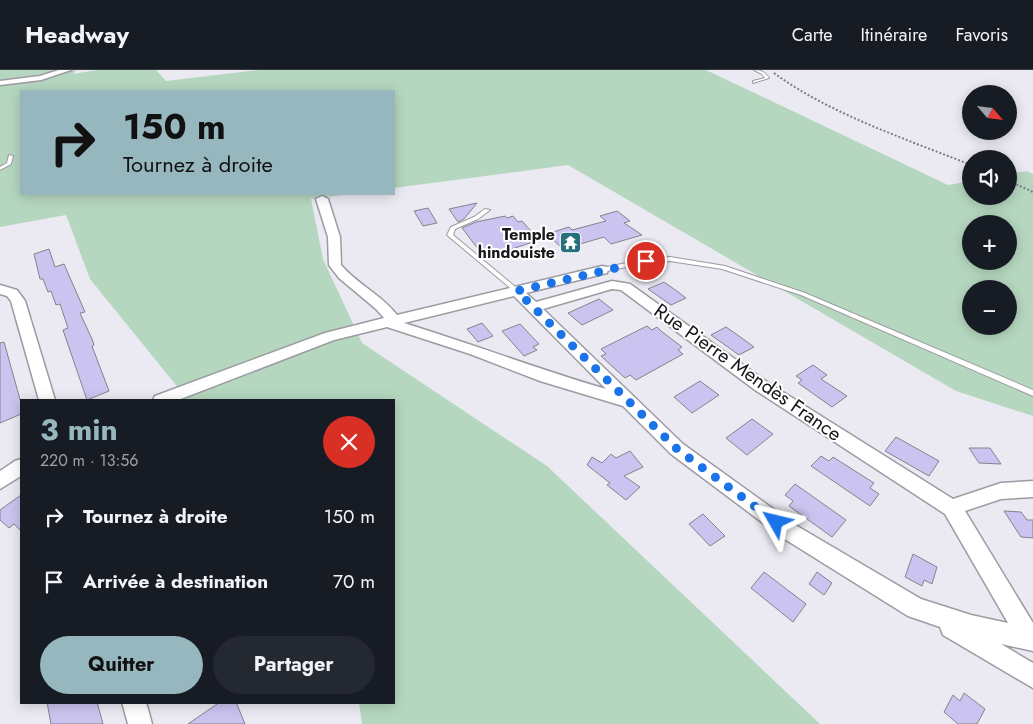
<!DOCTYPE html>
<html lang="fr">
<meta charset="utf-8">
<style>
:root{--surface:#171b24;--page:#242831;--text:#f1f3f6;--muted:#9ea1a6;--line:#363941;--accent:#97b7bf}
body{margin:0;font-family:Jost,sans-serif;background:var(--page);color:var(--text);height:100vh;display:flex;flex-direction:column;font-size:19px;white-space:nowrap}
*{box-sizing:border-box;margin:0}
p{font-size:16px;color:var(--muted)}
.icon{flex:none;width:28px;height:28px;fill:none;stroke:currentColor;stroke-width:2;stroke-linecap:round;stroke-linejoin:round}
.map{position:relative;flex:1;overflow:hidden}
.side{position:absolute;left:20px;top:329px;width:375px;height:305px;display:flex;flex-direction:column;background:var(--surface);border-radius:0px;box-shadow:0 2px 12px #0003}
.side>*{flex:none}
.guide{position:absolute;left:20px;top:20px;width:375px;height:105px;border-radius:0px;box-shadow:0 2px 12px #0003;background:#97b7bf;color:#111;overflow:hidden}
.needle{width:32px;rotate:118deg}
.tools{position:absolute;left:962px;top:15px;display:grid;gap:10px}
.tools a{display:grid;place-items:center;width:55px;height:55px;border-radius:50%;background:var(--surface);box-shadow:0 2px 12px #0003;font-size:25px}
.pin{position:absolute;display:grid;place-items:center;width:42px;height:42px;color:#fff;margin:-21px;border:2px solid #fff;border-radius:50%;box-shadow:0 1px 5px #0007}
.me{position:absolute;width:55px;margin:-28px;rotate:307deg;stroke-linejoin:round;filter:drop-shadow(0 0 4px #0008)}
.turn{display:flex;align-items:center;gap:18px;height:105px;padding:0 20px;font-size:22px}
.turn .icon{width:65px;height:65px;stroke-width:2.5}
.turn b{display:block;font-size:35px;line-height:42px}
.round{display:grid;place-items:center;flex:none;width:52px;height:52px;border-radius:26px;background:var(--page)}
.overview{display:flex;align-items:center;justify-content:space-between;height:85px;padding:0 20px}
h1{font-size:30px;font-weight:700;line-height:38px;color:var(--accent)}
.button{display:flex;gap:10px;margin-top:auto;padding:10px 20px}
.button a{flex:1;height:58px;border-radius:30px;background:var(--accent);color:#111;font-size:20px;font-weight:700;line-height:58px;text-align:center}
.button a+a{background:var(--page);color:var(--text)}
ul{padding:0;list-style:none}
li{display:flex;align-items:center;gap:15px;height:65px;padding:0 20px}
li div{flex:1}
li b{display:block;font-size:19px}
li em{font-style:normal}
header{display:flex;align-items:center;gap:30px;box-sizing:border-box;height:70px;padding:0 25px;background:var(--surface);border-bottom:1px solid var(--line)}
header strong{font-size:24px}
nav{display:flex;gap:28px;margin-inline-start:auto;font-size:18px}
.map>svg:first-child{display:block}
.green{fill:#b5d7bf;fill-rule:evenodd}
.building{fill:#cbc4f0;stroke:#84838a}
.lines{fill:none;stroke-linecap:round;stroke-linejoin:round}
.lane-casing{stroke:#9c9ba2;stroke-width:2}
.street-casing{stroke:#9c9ba2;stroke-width:3}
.path{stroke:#7d7c82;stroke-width:2;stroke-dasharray:2 2;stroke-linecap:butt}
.lane{fill:#fff;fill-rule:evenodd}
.street{fill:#fff;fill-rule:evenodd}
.route{stroke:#1a73e8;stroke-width:9;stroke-dasharray:0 16.2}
.labels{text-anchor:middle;stroke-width:4;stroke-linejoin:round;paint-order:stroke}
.far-poi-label{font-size:16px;font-weight:bold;fill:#18171a;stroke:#fff;text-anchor:end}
.street-label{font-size:20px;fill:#18171a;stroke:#fff}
</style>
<header>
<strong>Headway</strong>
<nav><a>Carte</a><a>Itinéraire</a><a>Favoris</a></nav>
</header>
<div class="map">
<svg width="1033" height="654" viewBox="0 0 1033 654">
<rect width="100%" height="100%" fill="#ebeaf2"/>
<path class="green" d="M0,0H76L73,4L97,0H156L166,11L258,0H706L948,115L971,111V126H1009V104L1027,101L1033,104V346L956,321L568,95L394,118V21H21V124H351L311,129L323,189L362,273L547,396L820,654H362L359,633L394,632V330H188L90,209L66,145L0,157ZM971,154H1009V191H971ZM971,219H1009V256H971Z"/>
<g class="building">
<path d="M477,133L464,149L458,152L449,139Z"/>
<path d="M428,138L437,153L423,156L414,141Z"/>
<path d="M617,141L630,151L624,153L642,165L611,174L604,167L563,179L547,164L569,157L572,160L606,151L600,146Z"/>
<path d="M505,146L507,148L513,146L518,152L522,151L539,170L485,188L462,158L476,152Z"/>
<path d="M49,179L55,197L64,194L85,242L80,243L92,269L94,275L92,276L109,321L87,330L63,260L68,258L60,234L56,235L51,221L48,222L43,209H40L34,184Z"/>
<path d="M664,212L674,219L686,228L671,235L648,219Z"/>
<path d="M599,229L613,240L582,255L568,243Z"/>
<path d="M482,253L493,266L478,272L467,259Z"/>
<path d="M520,254L539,274L533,277L537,280L524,286L502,261Z"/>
<path d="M647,256L652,260L657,257L661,261L682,277L678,280L683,284L636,310L630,305L625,308L601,286L606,284L601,279Z"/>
<path d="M726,257L739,266L754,277L739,285L711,265Z"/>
<path d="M4,272L21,333V344L0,353V273Z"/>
<path d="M813,295L827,305L821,309L847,326L832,337L798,313L802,310L796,306Z"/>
<path d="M700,311L719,325L692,343L674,327Z"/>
<path d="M752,349L773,364L747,385L726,368Z"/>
<path d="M896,367L939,391L929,406L885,381Z"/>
<path d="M969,378H990L1001,394L979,393Z"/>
<path d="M630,381L643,397L624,406L640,417L626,430L607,415L610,413L587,395L592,387L602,393L611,384L616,388Z"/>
<path d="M821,386L829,391L833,387L874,413L870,418L879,424L870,436L811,396Z"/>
<path d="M795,414L846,450L832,467L789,436L793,431L785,425Z"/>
<path d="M21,425V461L14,454L9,458L0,450V440Z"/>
<path d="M1004,441L1021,442L1027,450H1033V468L1021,467Z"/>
<path d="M703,444L725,466L710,476L689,454Z"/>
<path d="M913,484L937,497L932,514L924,510L922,516L905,507Z"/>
<path d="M764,502L806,534L793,552L751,518Z"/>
<path d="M817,502L832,513L824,525L809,514Z"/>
<path d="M964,623L985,639L977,654H958L944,642L953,625L960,631Z"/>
<path d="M47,632H97L103,654H51Z"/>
<path d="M220,632H236L245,654H188Z"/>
</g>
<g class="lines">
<defs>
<g id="lane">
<path d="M754,0C761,0 765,2 769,8L753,13V11L765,8L762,4Z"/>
<path d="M9,85L13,86L11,94L0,100V97L7,93Z"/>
<path d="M485,139L490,140L478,149L455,159L453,165L519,220V222H515L447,165L451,157L474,147Z"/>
<path d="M670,187L725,196L805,223L1033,320V326L801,225L722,199L670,191L646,193L602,202L599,200L602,198L646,189Z"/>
</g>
<g id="street">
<path d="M59,0H71L41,10L0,15V11L40,6Z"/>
<path d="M322,126L328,129L340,167L341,195C357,214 382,225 397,245L602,196L607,197L608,200L607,203L526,223L536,232L612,211L630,214L767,312L953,429L1001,413L1033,411V427L1001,429L965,441L1033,553V581L1001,574L1033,593V618L943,565L940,557L908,546L783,468L671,384L623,336L540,311L470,284L387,257L334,270L178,330H153L155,326L325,263L384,248L376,239L339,208L329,195L328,167L316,129ZM612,219L621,220L755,320L945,444L1008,553L971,545L921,529L797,456L683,374L543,239ZM514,226L606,319C538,299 472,274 404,253Z"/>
<path d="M0,215L17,220L25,231L55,330H39L11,231L7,226L0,224Z"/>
<path d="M21,389V406L0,419V401L15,391Z"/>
<path d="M122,632H146L152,654H128Z"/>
</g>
</defs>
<use href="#lane" class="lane-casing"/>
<use href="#street" class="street-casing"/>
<g class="path">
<path d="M774,3C830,44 906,69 971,95"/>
<path d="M1009,111L1033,122"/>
</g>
<use href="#lane" class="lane"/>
<use href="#street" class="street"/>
</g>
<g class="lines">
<path class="route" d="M646,191L517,221L677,379L776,452"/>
</g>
<defs>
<symbol id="temple-square" viewBox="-11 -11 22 22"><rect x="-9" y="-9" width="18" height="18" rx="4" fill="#286e7c" stroke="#fff"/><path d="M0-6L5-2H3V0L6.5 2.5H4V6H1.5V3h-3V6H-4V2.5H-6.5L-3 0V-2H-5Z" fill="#fff"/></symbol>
</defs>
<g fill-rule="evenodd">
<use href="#temple-square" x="558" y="160" width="25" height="25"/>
</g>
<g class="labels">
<g class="far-poi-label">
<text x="555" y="170">Temple<tspan x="555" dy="18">hindouiste</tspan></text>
</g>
<g class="street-label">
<text transform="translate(748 302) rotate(35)" y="7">Rue Pierre Mendès France</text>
</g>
</g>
</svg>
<div class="tools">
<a><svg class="needle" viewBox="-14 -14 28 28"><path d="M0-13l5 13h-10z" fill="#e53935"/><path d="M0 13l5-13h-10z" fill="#9ea1a6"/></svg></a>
<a><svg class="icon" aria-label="sound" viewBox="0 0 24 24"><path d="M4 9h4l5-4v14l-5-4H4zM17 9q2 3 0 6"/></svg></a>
<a>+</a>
<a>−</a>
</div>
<div class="pin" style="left:646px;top:191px;background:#d93025"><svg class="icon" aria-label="arrive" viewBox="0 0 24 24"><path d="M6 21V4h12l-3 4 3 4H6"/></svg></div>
<svg class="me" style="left:776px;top:452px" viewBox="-20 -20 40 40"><path d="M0-17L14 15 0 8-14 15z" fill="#1a73e8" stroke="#fff" stroke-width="4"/></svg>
<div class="guide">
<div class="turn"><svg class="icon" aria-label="right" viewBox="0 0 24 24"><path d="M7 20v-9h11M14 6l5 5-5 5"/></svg><div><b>150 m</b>Tournez à droite</div></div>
</div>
<section class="side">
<div class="overview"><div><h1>3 min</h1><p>220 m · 13:56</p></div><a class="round" style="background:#d93025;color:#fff"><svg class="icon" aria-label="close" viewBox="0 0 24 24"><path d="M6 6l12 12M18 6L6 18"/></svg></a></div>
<ul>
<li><svg class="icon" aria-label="right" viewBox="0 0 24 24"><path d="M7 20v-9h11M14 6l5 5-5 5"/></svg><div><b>Tournez à droite</b></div><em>150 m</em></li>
<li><svg class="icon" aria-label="arrive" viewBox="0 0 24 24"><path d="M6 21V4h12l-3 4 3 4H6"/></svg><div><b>Arrivée à destination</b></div><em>70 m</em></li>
</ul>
<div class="button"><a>Quitter</a><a>Partager</a></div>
</section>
</div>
